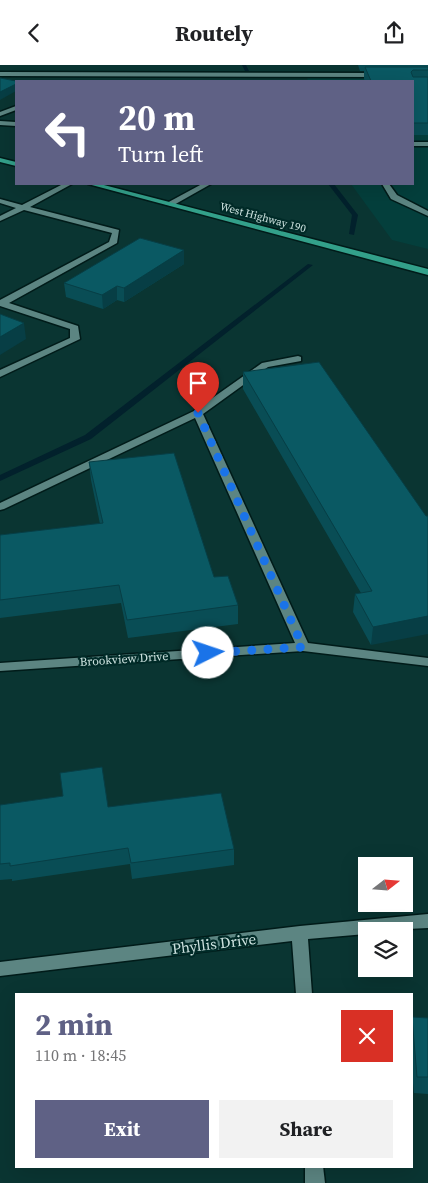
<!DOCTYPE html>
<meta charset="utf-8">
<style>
:root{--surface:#fff;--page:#f2f2f2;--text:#202124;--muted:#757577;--accent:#5f6185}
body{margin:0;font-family:"Source Serif 4",serif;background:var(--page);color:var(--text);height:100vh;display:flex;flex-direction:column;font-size:19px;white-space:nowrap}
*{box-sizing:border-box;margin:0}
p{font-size:16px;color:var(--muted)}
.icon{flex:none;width:28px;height:28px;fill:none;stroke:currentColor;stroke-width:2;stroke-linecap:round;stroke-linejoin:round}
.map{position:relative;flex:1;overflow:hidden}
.details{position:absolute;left:15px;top:928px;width:398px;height:175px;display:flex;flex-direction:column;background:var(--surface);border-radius:0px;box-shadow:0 5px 20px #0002}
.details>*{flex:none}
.guide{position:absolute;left:15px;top:15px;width:399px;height:105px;border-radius:0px;box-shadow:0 5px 20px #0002;background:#5f6185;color:#fff;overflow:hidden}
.needle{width:32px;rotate:73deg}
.buttons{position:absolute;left:358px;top:792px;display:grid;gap:10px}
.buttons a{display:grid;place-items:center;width:55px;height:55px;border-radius:0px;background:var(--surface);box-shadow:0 5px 20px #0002;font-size:25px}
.pin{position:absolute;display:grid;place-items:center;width:42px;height:42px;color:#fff;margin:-51px -21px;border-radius:50% 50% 50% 0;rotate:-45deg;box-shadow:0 0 5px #0007}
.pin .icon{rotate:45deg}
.me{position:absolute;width:55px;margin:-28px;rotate:86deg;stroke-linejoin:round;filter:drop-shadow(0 0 4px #0008)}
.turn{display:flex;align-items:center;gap:18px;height:105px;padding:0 20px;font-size:22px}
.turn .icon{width:65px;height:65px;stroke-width:2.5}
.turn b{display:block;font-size:35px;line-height:42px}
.round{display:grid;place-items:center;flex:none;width:52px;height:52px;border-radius:0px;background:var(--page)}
.summary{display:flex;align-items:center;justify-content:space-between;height:85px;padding:0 20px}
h1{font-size:30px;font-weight:700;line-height:38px;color:var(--accent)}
.primary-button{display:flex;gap:10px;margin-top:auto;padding:10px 20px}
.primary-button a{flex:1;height:58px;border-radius:0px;background:var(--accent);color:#fff;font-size:20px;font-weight:700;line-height:58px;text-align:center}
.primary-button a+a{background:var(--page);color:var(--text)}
header{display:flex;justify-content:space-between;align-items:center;height:65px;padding:0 20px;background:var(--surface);font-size:22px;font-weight:700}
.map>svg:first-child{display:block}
.built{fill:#043f3c}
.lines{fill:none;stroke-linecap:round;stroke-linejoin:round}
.stream{fill:#02212c;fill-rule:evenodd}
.minor-casing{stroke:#001b19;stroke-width:3}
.major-casing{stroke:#001b19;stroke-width:3}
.minor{fill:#5c8582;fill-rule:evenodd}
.major{fill:#33a08a;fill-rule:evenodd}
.wall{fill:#094d55}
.shaded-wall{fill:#073e45}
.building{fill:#0a5963;stroke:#073e45}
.route{stroke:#1a73e8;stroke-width:9;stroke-dasharray:0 16.2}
.labels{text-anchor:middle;stroke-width:4.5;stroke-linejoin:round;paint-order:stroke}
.far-street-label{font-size:11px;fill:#cce2df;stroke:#002b28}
.street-label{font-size:12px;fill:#cce2df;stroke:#002b28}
.near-street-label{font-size:15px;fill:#cce2df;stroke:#002b28}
</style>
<header><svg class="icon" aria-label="back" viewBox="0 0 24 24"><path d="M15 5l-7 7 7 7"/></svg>Routely<svg class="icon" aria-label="share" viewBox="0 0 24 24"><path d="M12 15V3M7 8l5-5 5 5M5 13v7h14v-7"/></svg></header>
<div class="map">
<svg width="428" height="1118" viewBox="0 0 428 1118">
<rect width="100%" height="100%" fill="#0a3532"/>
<path class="built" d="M307,13H428V184L392,175L351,119H412V16H308Z"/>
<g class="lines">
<g class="stream">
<path d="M242,0H246L249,6H245Z"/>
<path d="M328,119H334L358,150L354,170L349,169L352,150Z"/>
<path d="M308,199L313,200L91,374L0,416V410L85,370Z"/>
</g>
<defs>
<g id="minor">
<path d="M0,7L381,8L384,10L381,12L0,11Z"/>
<path d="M16,41V45L0,51V47Z"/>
<path d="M0,56L16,57V61L0,60Z"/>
<rect x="412" y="77" width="16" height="4"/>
<path d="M63,119H72L30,142L119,165L117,178L9,238L78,261L80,274L0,312V305L70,273V264L0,241V235L109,177L112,168L24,145L0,156V151L16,143L0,138V134L22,140Z"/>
<path d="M202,119H211L172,141L165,139Z"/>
<path d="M382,119H389L397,130L428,146V151L391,134Z"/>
<path d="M298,291L301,292V296L268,302L203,349L308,578L428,593V601L303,586L0,606V598L295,578L195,353L4,444L0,445V438L194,346L262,298Z"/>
<path d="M428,849V863L366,866V869L308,874L312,929H296L292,876L0,911V897L300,861Z"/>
<path d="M305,1101H323L325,1118H305Z"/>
</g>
<g id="major">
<path d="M0,93L16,97V101L0,97Z"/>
<path d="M88,119H100L428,204V210Z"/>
</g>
</defs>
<use href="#minor" class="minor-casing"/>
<use href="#major" class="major-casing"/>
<use href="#minor" class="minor"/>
<use href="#major" class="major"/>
</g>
<g class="wall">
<path d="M358,0H428V70H412V16H365L364,14V6H360Z"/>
<path d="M184,199L124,237L117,235L103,244L66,232L64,218Z"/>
<path d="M243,307L426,451L371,580L353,547L355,529L361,528L243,324Z"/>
<path d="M89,397L214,512L238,540V559L128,573L121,538L0,553V470L100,459L91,415Z"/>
<path d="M0,740L108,742L234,784V800L132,814L130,799L12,816V814L0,815Z"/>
<path d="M412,952L428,953V1029L414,1028L411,999Z"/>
</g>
<g class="shaded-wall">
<path d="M16,19V26L0,35V27Z"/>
<path d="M184,185V199L124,237V223Z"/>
<path d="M117,221V235L103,244L102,230Z"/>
<path d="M24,258L26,274L0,290V272Z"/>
<path d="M428,551V569L371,580L373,562Z"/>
</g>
<g class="building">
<path d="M365,2H428V5H413L411,7L413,12H428V58H412V16H371Z"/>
<path d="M0,13L16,16V19L0,27Z"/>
<path d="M140,173L184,185L124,223L117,221L102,230L64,218Z"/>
<path d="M0,249L24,258L0,272Z"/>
<path d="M319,297L426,451H428V551L373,562L355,529L372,526L243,307Z"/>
<path d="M174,388L214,512L228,511L238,540L127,555L119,520L0,535V470L103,458L89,397Z"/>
<path d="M102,702L108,742L221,728L234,784L131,798L128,783L10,801V798L0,799V740L63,731L60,708Z"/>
<path d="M412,952L428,953V1012H417Z"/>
</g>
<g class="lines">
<path class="route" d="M198,348L303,582L208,588"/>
</g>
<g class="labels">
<g class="far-street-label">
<text transform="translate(263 152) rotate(15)" y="4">West Highway 190</text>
</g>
<g class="street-label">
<text transform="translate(124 594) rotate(-4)" y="4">Brookview Drive</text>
</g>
<g class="near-street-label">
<text transform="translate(214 879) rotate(-7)" y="5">Phyllis Drive</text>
</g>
</g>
</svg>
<div class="buttons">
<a><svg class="needle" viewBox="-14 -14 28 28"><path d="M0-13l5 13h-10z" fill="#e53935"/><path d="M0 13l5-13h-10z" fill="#757577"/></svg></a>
<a><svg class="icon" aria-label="layers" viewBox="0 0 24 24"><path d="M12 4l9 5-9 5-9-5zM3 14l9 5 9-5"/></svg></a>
</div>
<div class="pin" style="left:198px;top:348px;background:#d93025"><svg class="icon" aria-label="arrive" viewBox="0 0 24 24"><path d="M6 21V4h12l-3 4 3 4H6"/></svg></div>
<svg class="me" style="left:208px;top:588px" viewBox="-20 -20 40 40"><circle r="19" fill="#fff"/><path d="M0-13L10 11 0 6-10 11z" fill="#1a73e8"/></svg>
<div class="guide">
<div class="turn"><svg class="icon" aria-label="left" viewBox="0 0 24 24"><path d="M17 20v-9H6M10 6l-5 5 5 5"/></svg><div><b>20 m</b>Turn left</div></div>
</div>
<section class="details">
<div class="summary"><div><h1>2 min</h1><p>110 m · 18:45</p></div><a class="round" style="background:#d93025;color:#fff"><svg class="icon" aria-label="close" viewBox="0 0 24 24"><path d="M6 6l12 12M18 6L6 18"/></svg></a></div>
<div class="primary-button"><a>Exit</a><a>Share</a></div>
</section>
</div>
